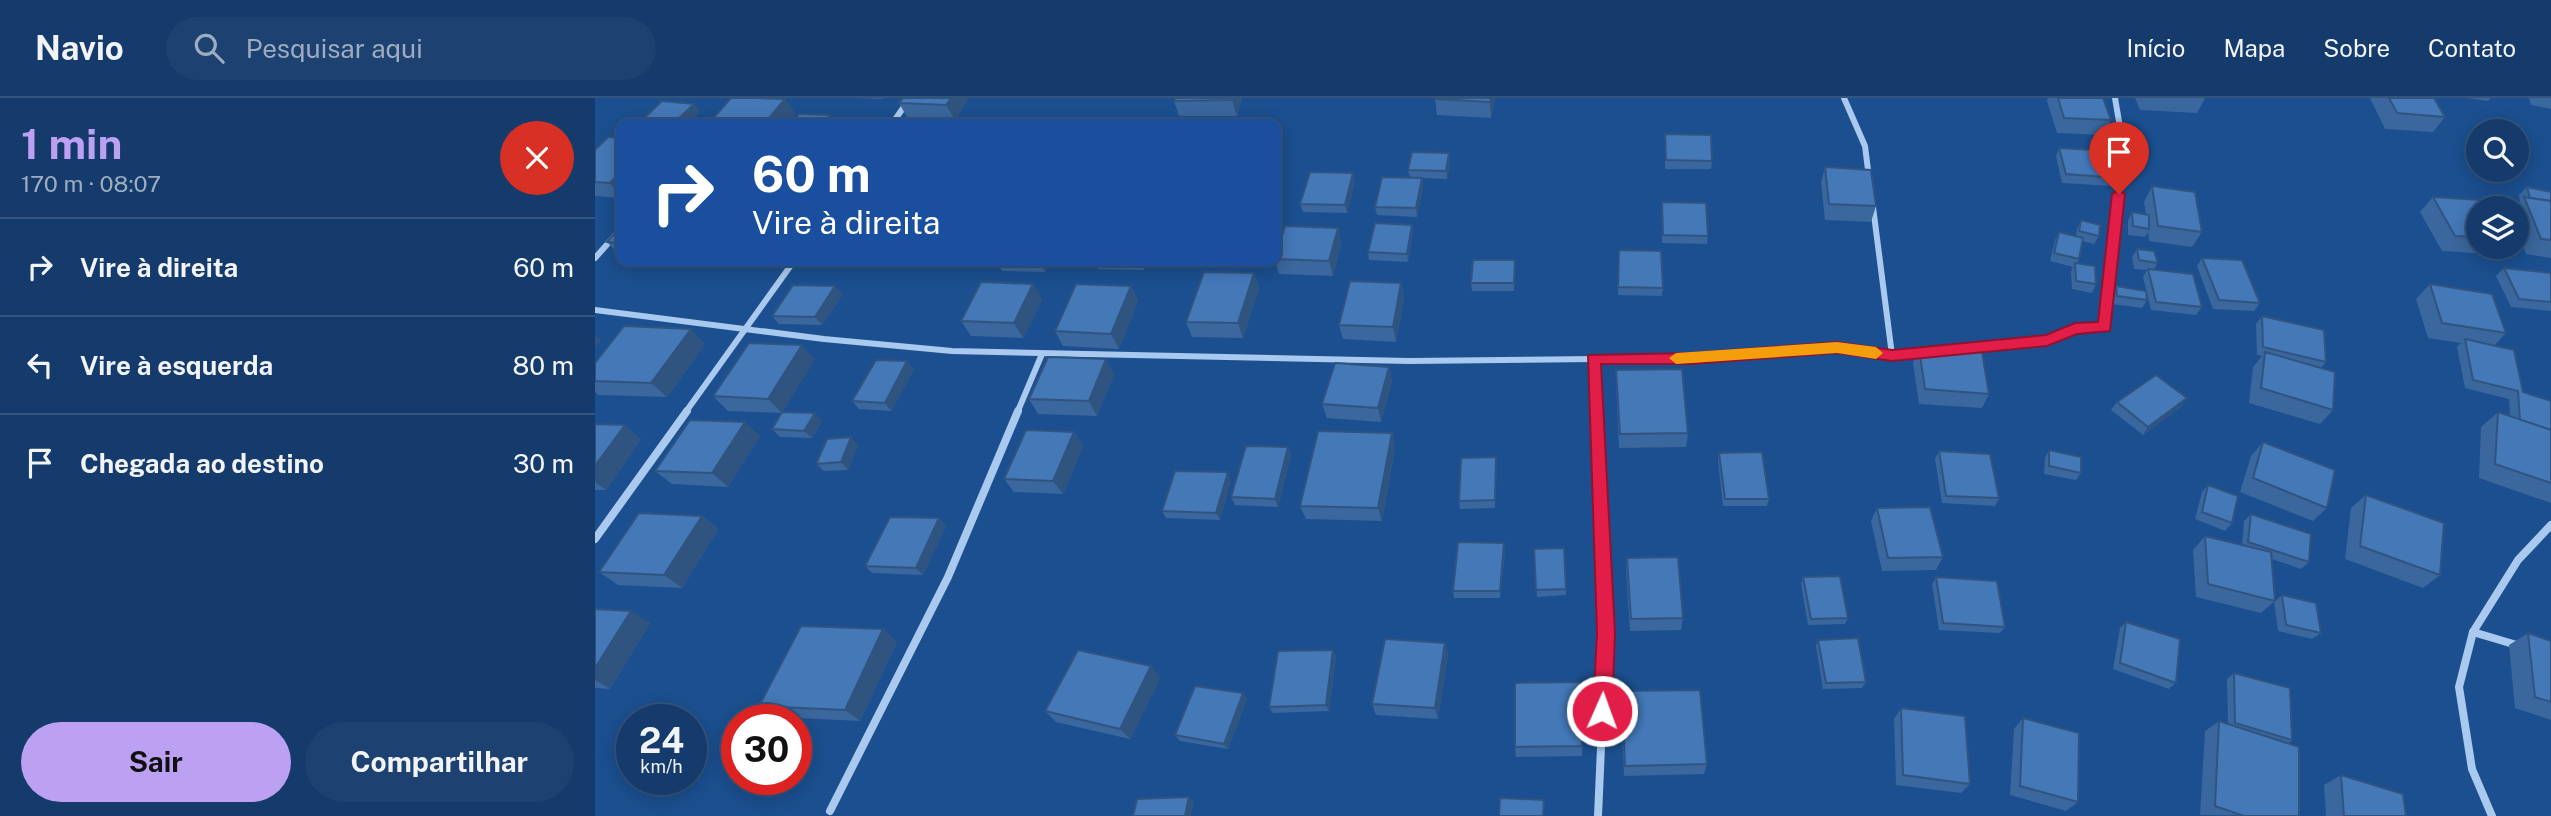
<!DOCTYPE html>
<html lang="pt">
<meta charset="utf-8">
<style>
:root{--surface:#143b6b;--page:#1d4271;--text:#f1f3f6;--muted:#9dadc1;--line:#33557e;--accent:#bca0f2}
body{margin:0;font-family:"Public Sans",sans-serif;background:var(--page);color:var(--text);height:100vh;display:flex;flex-direction:column;font-size:26px;white-space:nowrap}
*{box-sizing:border-box;margin:0}
p{font-size:23px;color:var(--muted)}
.icon{flex:none;width:38px;height:38px;fill:none;stroke:currentColor;stroke-width:2;stroke-linecap:round;stroke-linejoin:round}
.map{position:relative;flex:1;overflow:hidden}
.sheet{display:flex;flex-direction:column;background:var(--surface);width:595px}
.sheet>*{flex:none}
.guide{position:absolute;left:21px;top:21px;width:665px;height:147px;border-radius:14px;box-shadow:0 4px 18px #0003,0 0 0 2px var(--line);background:#1a4fa0;color:#fff;overflow:hidden}
.fabs{position:absolute;left:1871px;top:21px;display:grid;gap:14px}
.fabs a{display:grid;place-items:center;width:63px;height:63px;border-radius:50%;background:var(--surface);box-shadow:0 4px 18px #0003,0 0 0 2px var(--line);font-size:35px}
.speed{position:absolute;left:21px;top:606px;display:flex;gap:14px;font-size:35px;font-weight:700;text-align:center}
.speed>*{display:grid;place-content:center;width:91px;height:91px;border-radius:50%;background:var(--surface);box-shadow:0 4px 18px #0003,0 0 0 2px var(--line);line-height:1}
.speed small{font-size:18px;font-weight:400}
.speed .limit{border:10px solid #d22;background:#fff;color:#111}
.pin{position:absolute;display:grid;place-items:center;width:60px;height:60px;color:#fff;margin:-72px -30px;border-radius:50% 50% 50% 0;rotate:-45deg;box-shadow:0 0 7px #0007}
.pin .icon{rotate:45deg}
.me{position:absolute;width:77px;margin:-38px;rotate:2deg;stroke-linejoin:round;filter:drop-shadow(0 0 5px #0008)}
.turn{display:flex;align-items:center;gap:24px;height:147px;padding:0 21px;font-size:32px}
.turn .icon{width:91px;height:91px;stroke-width:2.5}
.turn b{display:block;font-size:49px;line-height:60px}
.round{display:grid;place-items:center;flex:none;width:74px;height:74px;border-radius:37px;background:var(--page)}
.summary{display:flex;align-items:center;justify-content:space-between;height:119px;padding:0 21px}
h1{font-size:42px;font-weight:700;line-height:52px;color:var(--accent)}
.action{display:flex;gap:14px;margin-top:auto;padding:14px 21px}
.action a{flex:1;height:80px;border-radius:42px;background:var(--accent);color:#111;font-size:28px;font-weight:700;line-height:80px;text-align:center}
.action a+a{background:var(--page);color:var(--text)}
ul{padding:0;list-style:none}
li{display:flex;align-items:center;gap:21px;height:98px;padding:0 21px;border-top:2px solid var(--line)}
li div{flex:1}
li b{display:block;font-size:26px}
li em{font-style:normal}
header{display:flex;align-items:center;gap:42px;box-sizing:border-box;height:98px;padding:0 35px;background:var(--surface);border-bottom:2px solid var(--line)}
header strong{font-size:33px}
nav{display:flex;gap:38px;margin-inline-start:auto;font-size:24px}
.search{width:490px;height:63px;background:var(--page);display:flex;align-items:center;gap:18px;box-sizing:border-box;padding:0 24px;border-radius:38px;color:var(--muted);font-size:26px}
main{display:flex;flex:1;min-height:0}
.map>svg:first-child{display:block}
.lines{fill:none;stroke-linecap:round;stroke-linejoin:round}
.street-far1{stroke:#a9c9ee;stroke-width:6}
.street{stroke:#a9c9ee;stroke-width:8}
.wall{fill:#3a679d}
.shaded-wall{fill:#305480}
.building{fill:#4478b7;stroke:#305480;stroke-width:2}
.route{fill:#e11d48;stroke:#92132f;stroke-width:2}
.slow{fill:#f59e0b}
</style>
<header>
<strong>Navio</strong>
<div class="search"><svg class="icon" aria-label="search" viewBox="0 0 24 24"><circle cx="10" cy="10" r="6"/><path d="M15 15l6 6"/></svg>Pesquisar aqui</div>
<nav><a>Início</a><a>Mapa</a><a>Sobre</a><a>Contato</a></nav>
</header>
<main>
<section class="sheet">
<div class="summary"><div><h1>1 min</h1><p>170 m · 08:07</p></div><a class="round" style="background:#d93025;color:#fff"><svg class="icon" aria-label="close" viewBox="0 0 24 24"><path d="M6 6l12 12M18 6L6 18"/></svg></a></div>
<ul>
<li><svg class="icon" aria-label="right" viewBox="0 0 24 24"><path d="M7 20v-9h11M14 6l5 5-5 5"/></svg><div><b>Vire à direita</b></div><em>60 m</em></li>
<li><svg class="icon" aria-label="left" viewBox="0 0 24 24"><path d="M17 20v-9H6M10 6l-5 5 5 5"/></svg><div><b>Vire à esquerda</b></div><em>80 m</em></li>
<li><svg class="icon" aria-label="arrive" viewBox="0 0 24 24"><path d="M6 21V4h12l-3 4 3 4H6"/></svg><div><b>Chegada ao destino</b></div><em>30 m</em></li>
</ul>
<div class="action"><a>Sair</a><a>Compartilhar</a></div>
</section>
<div class="map">
<svg width="1956" height="718" viewBox="0 0 1956 718">
<rect width="100%" height="100%" fill="#1b4f8f"/>
<g class="lines">
<g class="street-far1">
<path d="M1249,0L1270,48L1274,80"/>
<path d="M297,26L315,0"/>
<path d="M1278,109L1297,257"/>
<path d="M0,160L26,131"/>
<path d="M0,212L229,241L357,253L814,263L1097,260L1242,250L1297,257L1331,254"/>
<path d="M1349,253L1453,242L1480,230H1510L1528,47L1520,0"/>
<path d="M999,261L1001,315"/>
<path d="M90,315L199,163"/>
<path d="M422,315L447,256"/>
</g>
<g class="street">
<path d="M1001,313L1011,535L1003,718"/>
<path d="M0,441L92,313"/>
<path d="M1878,534L1925,548"/>
<path d="M235,713L353,479L423,313"/>
<path d="M1897,718L1877,671L1864,589L1878,534L1923,462L1956,427"/>
</g>
</g>
<g class="wall">
<path d="M263,0H288L287,1Z"/>
<path d="M374,0L360,22L313,21L304,5Z"/>
<path d="M647,0L642,18H584L579,3Z"/>
<path d="M900,0L896,20L842,17L840,1Z"/>
<path d="M1453,0H1508L1516,22L1508,37L1462,35L1452,3Z"/>
<path d="M1540,0H1610L1602,15L1545,12Z"/>
<path d="M1775,0H1839L1850,19L1838,34L1790,31Z"/>
<path d="M1872,0H1896L1893,3Z"/>
<path d="M1934,0H1956V11L1936,7Z"/>
<path d="M1070,36L1117,63L1116,71H1070Z"/>
<path d="M26,40V100L0,98V52Z"/>
<path d="M1464,50L1523,80L1518,88L1467,85L1461,58Z"/>
<path d="M855,64L852,81L827,80L828,89L822,119L782,117L780,109L815,80L813,72Z"/>
<path d="M1230,69L1281,108L1276,124L1230,122L1226,85Z"/>
<path d="M760,84L752,115L708,114L705,106Z"/>
<path d="M1557,88L1607,134L1597,149L1554,143L1553,134L1550,139L1533,137V123L1537,114L1551,116L1549,104Z"/>
<path d="M1932,89L1956,94V160L1931,156L1922,132V110H1919L1925,103L1924,97Z"/>
<path d="M1838,99L1883,110V149H1901L1894,156L1847,153L1825,114Z"/>
<path d="M1067,104L1113,138L1112,146L1067,145Z"/>
<path d="M1486,122L1504,138L1499,146L1487,143L1484,161L1482,166L1501,186L1497,195L1477,191L1476,174L1478,169L1455,163L1460,142L1464,134L1481,138L1482,131Z"/>
<path d="M817,127L818,135L813,164L774,162L773,154Z"/>
<path d="M26,128V159L12,144Z"/>
<path d="M743,130L746,145L738,178L684,176L680,163L681,158Z"/>
<path d="M1542,151L1563,165L1558,172L1607,209L1601,217L1556,212L1548,179L1552,172L1539,171L1537,159Z"/>
<path d="M1024,152L1068,190L1067,198L1023,197Z"/>
<path d="M1607,160L1665,205L1659,213L1618,211L1602,168Z"/>
<path d="M920,162L919,193H877L876,185Z"/>
<path d="M403,163H456L450,174L407,173L402,165Z"/>
<path d="M499,163H552L549,172L503,171Z"/>
<path d="M1909,170L1956,175V213L1916,209L1901,178Z"/>
<path d="M659,175L664,190L648,240L597,239L591,224Z"/>
<path d="M806,185L809,200L801,244L748,241L744,227Z"/>
<path d="M1835,186L1911,235L1899,248L1928,294L1956,303V405L1884,380L1886,329L1903,314L1915,318L1914,301L1870,290L1862,249L1866,245L1833,240L1821,201Z"/>
<path d="M240,188L247,197L227,227L184,226L177,218Z"/>
<path d="M536,188L543,203L524,251L468,248L460,233Z"/>
<path d="M1521,188L1552,202L1547,210L1517,206L1516,196Z"/>
<path d="M447,201L428,240L376,238L366,223Z"/>
<path d="M1667,218L1731,264L1726,270L1738,312L1725,326L1654,305L1658,269L1667,258L1662,257L1661,226Z"/>
<path d="M110,246L72,299L3,297L0,294V265Z"/>
<path d="M1324,250L1394,296L1387,310L1324,306L1318,265Z"/>
<path d="M220,261L187,314L227,323L217,340L185,339L177,331L187,315L133,313L118,298Z"/>
<path d="M794,269L797,283L786,324L732,320L727,306Z"/>
<path d="M319,271L296,313L264,311L257,303Z"/>
<path d="M1021,272L1093,335L1091,349L1024,350L1021,286Z"/>
<path d="M519,276L502,318L443,316L434,301Z"/>
<path d="M1522,304L1587,308L1548,337L1516,312Z"/>
<path d="M0,326L46,341L11,392H0Z"/>
<path d="M479,334L488,348L468,396L419,394L409,381Z"/>
<path d="M797,335L800,349L787,423L711,421L705,408Z"/>
<path d="M165,338L133,389L77,386L60,373Z"/>
<path d="M1668,344L1732,410L1718,423L1645,394L1656,358Z"/>
<path d="M263,347L253,372L229,373L221,366Z"/>
<path d="M693,349L696,357L683,409L640,407L636,399Z"/>
<path d="M1454,352L1486,375L1481,382L1449,376L1450,360Z"/>
<path d="M1344,353L1404,400L1400,408L1347,405L1340,361Z"/>
<path d="M1124,355L1174,401L1172,408H1128L1123,363Z"/>
<path d="M901,359L900,410L865,411L864,403Z"/>
<path d="M636,382L625,422L571,420L567,413Z"/>
<path d="M1613,387L1637,425L1630,433L1600,421L1607,394Z"/>
<path d="M1771,397L1845,477L1828,490L1750,461L1756,410Z"/>
<path d="M1282,410L1348,459L1341,472L1287,473L1276,423Z"/>
<path d="M1656,416L1714,464L1706,471L1677,461L1680,503L1666,515L1601,499L1598,452L1610,438L1647,447L1649,423Z"/>
<path d="M107,418L123,431L87,490L23,487L4,474Z"/>
<path d="M344,420L351,428L328,477L277,475L270,468Z"/>
<path d="M969,450L971,497L942,499L939,451Z"/>
<path d="M910,453L905,500H859L858,493Z"/>
<path d="M1032,460L1088,520L1086,532L1035,533L1031,473Z"/>
<path d="M1208,479L1253,520L1250,526L1213,527L1206,486Z"/>
<path d="M1341,479L1410,529L1405,535L1344,532L1337,486Z"/>
<path d="M1687,497L1726,535L1717,541L1683,533L1679,504Z"/>
<path d="M0,511L55,525L15,591L0,590Z"/>
<path d="M1531,524L1581,585L1574,591L1518,571L1525,530Z"/>
<path d="M1933,535L1956,543V622L1920,610L1914,547Z"/>
<path d="M1223,542L1271,584L1267,590L1228,591L1221,548Z"/>
<path d="M302,544L265,623L181,619L164,608Z"/>
<path d="M850,545L853,556L843,621L781,617L777,606Z"/>
<path d="M738,552L741,559L734,613L678,615L674,609Z"/>
<path d="M1639,575L1697,642L1693,646L1704,718L1605,717L1610,633L1624,623L1633,626L1632,581Z"/>
<path d="M565,580L535,641L461,624L450,613Z"/>
<path d="M1027,593L1112,666L1109,676L1029,678L1026,604Z"/>
<path d="M648,595L652,601L633,651L585,643L580,637Z"/>
<path d="M1306,610L1375,686L1366,695L1301,687L1299,621Z"/>
<path d="M1428,620L1483,704L1471,713L1415,697L1419,631Z"/>
<path d="M987,648V658L921,659L920,649Z"/>
<path d="M1746,677L1811,718H1731L1729,687Z"/>
</g>
<g class="shaded-wall">
<path d="M356,0H374L360,22L351,7Z"/>
<path d="M638,0H647L642,18L637,2Z"/>
<path d="M896,0H900L896,20L895,4Z"/>
<path d="M190,1L201,16L193,26H169Z"/>
<path d="M99,6L105,14L93,26H78Z"/>
<path d="M235,17L240,25V26H228Z"/>
<path d="M854,55L855,64L852,81L851,73Z"/>
<path d="M26,73V98L15,85Z"/>
<path d="M758,75L760,84L752,115L750,107Z"/>
<path d="M827,80L828,89L822,119L821,110Z"/>
<path d="M817,127L818,135L813,164L812,156Z"/>
<path d="M743,130L746,145L738,178L734,163Z"/>
<path d="M447,163H456L450,174L446,166Z"/>
<path d="M545,163H552L549,172L545,164Z"/>
<path d="M659,175L664,190L648,240L643,225Z"/>
<path d="M806,185L809,200L801,244L798,229Z"/>
<path d="M438,186L447,201L428,240L419,225Z"/>
<path d="M240,188L247,197L227,227L220,219Z"/>
<path d="M536,188L543,203L524,251L516,236Z"/>
<path d="M96,231L110,246L72,299L56,285Z"/>
<path d="M0,237L6,242L0,250Z"/>
<path d="M207,247L220,261L187,315L173,301Z"/>
<path d="M511,261L519,276L502,318L494,303Z"/>
<path d="M312,263L319,271L296,313L290,305Z"/>
<path d="M794,269L797,283L786,324L783,310Z"/>
<path d="M1592,300L1587,308L1548,337L1553,329Z"/>
<path d="M220,315L227,323L217,340L209,333Z"/>
<path d="M150,324L165,338L133,389L117,375Z"/>
<path d="M30,327L46,341L11,392L0,384V368Z"/>
<path d="M479,334L488,348L468,396L458,383Z"/>
<path d="M797,335L800,349L787,423L783,410Z"/>
<path d="M256,339L263,347L253,372L246,364Z"/>
<path d="M693,349L696,357L683,409L680,401Z"/>
<path d="M901,359L902,367L900,410V402Z"/>
<path d="M633,374L636,382L625,422L621,415Z"/>
<path d="M107,418L123,431L87,490L69,477Z"/>
<path d="M344,420L351,428L328,477L321,470Z"/>
<path d="M909,445L910,453L905,500V493Z"/>
<path d="M36,513L55,525L15,591L0,582V570Z"/>
<path d="M288,531L302,544L265,623L250,612Z"/>
<path d="M850,545L853,556L843,621L840,610Z"/>
<path d="M738,552L741,559L734,613L731,607Z"/>
<path d="M556,568L565,580L535,641L525,631Z"/>
<path d="M648,595L652,601L633,651L629,646Z"/>
<path d="M594,699L599,704L596,718H590Z"/>
</g>
<g class="building">
<path d="M136,0H160L190,1L169,26H113Z"/>
<path d="M308,0H356L351,7L304,5Z"/>
<path d="M580,0H638L637,2L579,3Z"/>
<path d="M840,0H896L895,4L840,1Z"/>
<path d="M1463,0H1508L1516,22L1469,20Z"/>
<path d="M1794,0H1839L1850,19L1802,15Z"/>
<path d="M67,3L99,6L78,26H43Z"/>
<path d="M204,16L235,17L228,26H196Z"/>
<path d="M1070,36L1116,37L1117,63L1071,62Z"/>
<path d="M13,39L26,40V73L15,85L0,84V52Z"/>
<path d="M1464,50L1515,53L1523,80L1471,76Z"/>
<path d="M817,54L854,55L851,73L813,72Z"/>
<path d="M1230,69L1276,72L1281,108L1234,106Z"/>
<path d="M715,74L758,75L750,107L705,106Z"/>
<path d="M787,79L827,80L821,110L780,109Z"/>
<path d="M1557,88L1600,94L1607,134L1563,128Z"/>
<path d="M1932,89L1956,94V103L1935,100Z"/>
<path d="M1838,99L1885,102L1890,110H1883V139L1860,138Z"/>
<path d="M1929,99L1956,103V142L1946,141Z"/>
<path d="M1067,104L1111,105L1113,138L1068,137Z"/>
<path d="M1537,114L1554,117V131L1538,128Z"/>
<path d="M1486,122L1505,127L1504,138L1484,133Z"/>
<path d="M780,125L817,127L812,156L773,154Z"/>
<path d="M26,128V145L12,144Z"/>
<path d="M690,128L743,130L734,163L681,161V158Z"/>
<path d="M1464,134L1488,140L1484,161L1459,155Z"/>
<path d="M1542,151L1559,153L1563,165L1544,162Z"/>
<path d="M1024,152L1066,153L1068,190L1023,189Z"/>
<path d="M1607,160L1647,162L1665,205L1624,202Z"/>
<path d="M878,162H920L919,185H876Z"/>
<path d="M403,163H447L446,166L402,165Z"/>
<path d="M508,163H545V164Z"/>
<path d="M1480,165L1500,168L1501,186L1481,183Z"/>
<path d="M1909,170L1956,175V204L1924,201Z"/>
<path d="M1553,171L1598,176L1607,209L1561,204Z"/>
<path d="M609,174L659,175L643,225L591,224Z"/>
<path d="M755,183L806,185L798,229L744,227Z"/>
<path d="M386,184L438,186L419,225L366,223Z"/>
<path d="M481,186L536,188L516,236L460,233Z"/>
<path d="M1835,186L1897,196L1911,235L1847,225Z"/>
<path d="M198,187L240,188L220,219L177,218Z"/>
<path d="M1521,188L1551,193L1552,202L1522,198Z"/>
<path d="M1667,218L1729,232L1731,264L1668,249Z"/>
<path d="M29,228L96,231L56,285L0,283V265Z"/>
<path d="M1870,241L1919,252L1928,294L1956,303V332L1925,322L1923,293L1878,282Z"/>
<path d="M154,245L207,247L173,301L118,298Z"/>
<path d="M1324,250L1387,254L1394,296L1330,291Z"/>
<path d="M1670,254L1740,274L1738,312L1666,290Z"/>
<path d="M453,259L511,261L494,303L434,301Z"/>
<path d="M281,262L312,263L290,305L257,303Z"/>
<path d="M740,265L794,269L783,310L727,306Z"/>
<path d="M1087,271L1093,335L1025,336L1021,272Z"/>
<path d="M1561,277L1592,300L1553,329L1522,304Z"/>
<path d="M187,314L220,315L209,333L177,331Z"/>
<path d="M1903,314L1956,332V385L1900,366Z"/>
<path d="M95,322L150,324L117,375L60,373Z"/>
<path d="M0,326L30,327L0,368Z"/>
<path d="M431,332L479,334L458,383L409,381Z"/>
<path d="M723,333L797,335L783,410L705,408Z"/>
<path d="M256,339L246,364L221,366L232,341Z"/>
<path d="M1668,344L1740,372L1732,410L1658,380Z"/>
<path d="M651,348L693,349L680,401L636,399Z"/>
<path d="M1454,352L1486,359V375L1454,368Z"/>
<path d="M1344,353L1395,356L1404,400L1351,398Z"/>
<path d="M1167,354L1174,401H1130L1124,355Z"/>
<path d="M901,359L900,402L864,403L866,360Z"/>
<path d="M580,373L633,374L621,415L567,413Z"/>
<path d="M1613,387L1643,398L1637,425L1607,414Z"/>
<path d="M1771,397L1849,425L1845,477L1765,448Z"/>
<path d="M1335,409L1348,459L1293,460L1282,410Z"/>
<path d="M44,415L107,418L69,477L4,474Z"/>
<path d="M1656,416L1716,436L1714,464L1653,444Z"/>
<path d="M295,419L344,420L321,470L270,468Z"/>
<path d="M1610,438L1676,454L1680,503L1613,486Z"/>
<path d="M863,444L909,445L905,493H858Z"/>
<path d="M969,450L971,491L941,492L939,451Z"/>
<path d="M1083,459L1088,520L1036,521L1032,460Z"/>
<path d="M1245,478L1253,520L1216,521L1208,479Z"/>
<path d="M1341,479L1402,483L1410,529L1348,525Z"/>
<path d="M1687,497L1721,505L1726,535L1691,527Z"/>
<path d="M0,511L36,513L0,570Z"/>
<path d="M1531,524L1585,541L1581,585L1525,565Z"/>
<path d="M206,528L288,531L250,612L164,608Z"/>
<path d="M1933,535L1956,543V604L1940,599Z"/>
<path d="M1263,540L1271,584L1231,585L1223,542Z"/>
<path d="M790,541L850,545L840,610L777,606Z"/>
<path d="M483,552L556,568L525,631L450,613Z"/>
<path d="M738,552L731,607L674,609L683,553Z"/>
<path d="M1639,575L1695,590L1697,642L1640,625Z"/>
<path d="M986,584L987,648L920,649V585Z"/>
<path d="M600,588L648,595L629,646L580,637Z"/>
<path d="M1105,592L1112,666L1030,668L1027,593Z"/>
<path d="M1306,610L1370,618L1375,686L1308,677Z"/>
<path d="M1428,620L1484,635L1483,704L1425,688Z"/>
<path d="M1624,623L1704,649V718H1649L1620,708Z"/>
<path d="M1746,677L1808,696L1811,718H1749Z"/>
<path d="M594,699L590,718H538L542,701Z"/>
<path d="M905,700L949,702L948,718H904Z"/>
</g>
<path class="route" d="M1524,92L1530,96L1515,233L1482,236L1452,248L1297,263L1242,255L1097,266H1006L1020,535L1017,613L1014,620L1007,622L1001,620L998,613L1002,535L993,257L1097,255L1242,244L1297,252L1451,237L1480,225L1503,224L1517,96Z"/>
<path class="slow" d="M1242,244L1281,249L1288,255L1281,261L1242,255L1081,266L1074,260L1081,255Z"/>
</svg>
<div class="fabs">
<a><svg class="icon" aria-label="search" viewBox="0 0 24 24"><circle cx="10" cy="10" r="6"/><path d="M15 15l6 6"/></svg></a>
<a><svg class="icon" aria-label="layers" viewBox="0 0 24 24"><path d="M12 4l9 5-9 5-9-5zM3 14l9 5 9-5"/></svg></a>
</div>
<div class="speed"><div>24<small>km/h</small></div><div class="limit">30</div></div>
<div class="pin" style="left:1524px;top:96px;background:#d93025"><svg class="icon" aria-label="arrive" viewBox="0 0 24 24"><path d="M6 21V4h12l-3 4 3 4H6"/></svg></div>
<svg class="me" style="left:1007px;top:613px" viewBox="-20 -20 40 40"><circle r="17" fill="#e11d48" stroke="#fff" stroke-width="3"/><path d="M0-11L8 9 0 5-8 9z" fill="#fff"/></svg>
<div class="guide">
<div class="turn"><svg class="icon" aria-label="right" viewBox="0 0 24 24"><path d="M7 20v-9h11M14 6l5 5-5 5"/></svg><div><b>60 m</b>Vire à direita</div></div>
</div>
</div>
</main>
